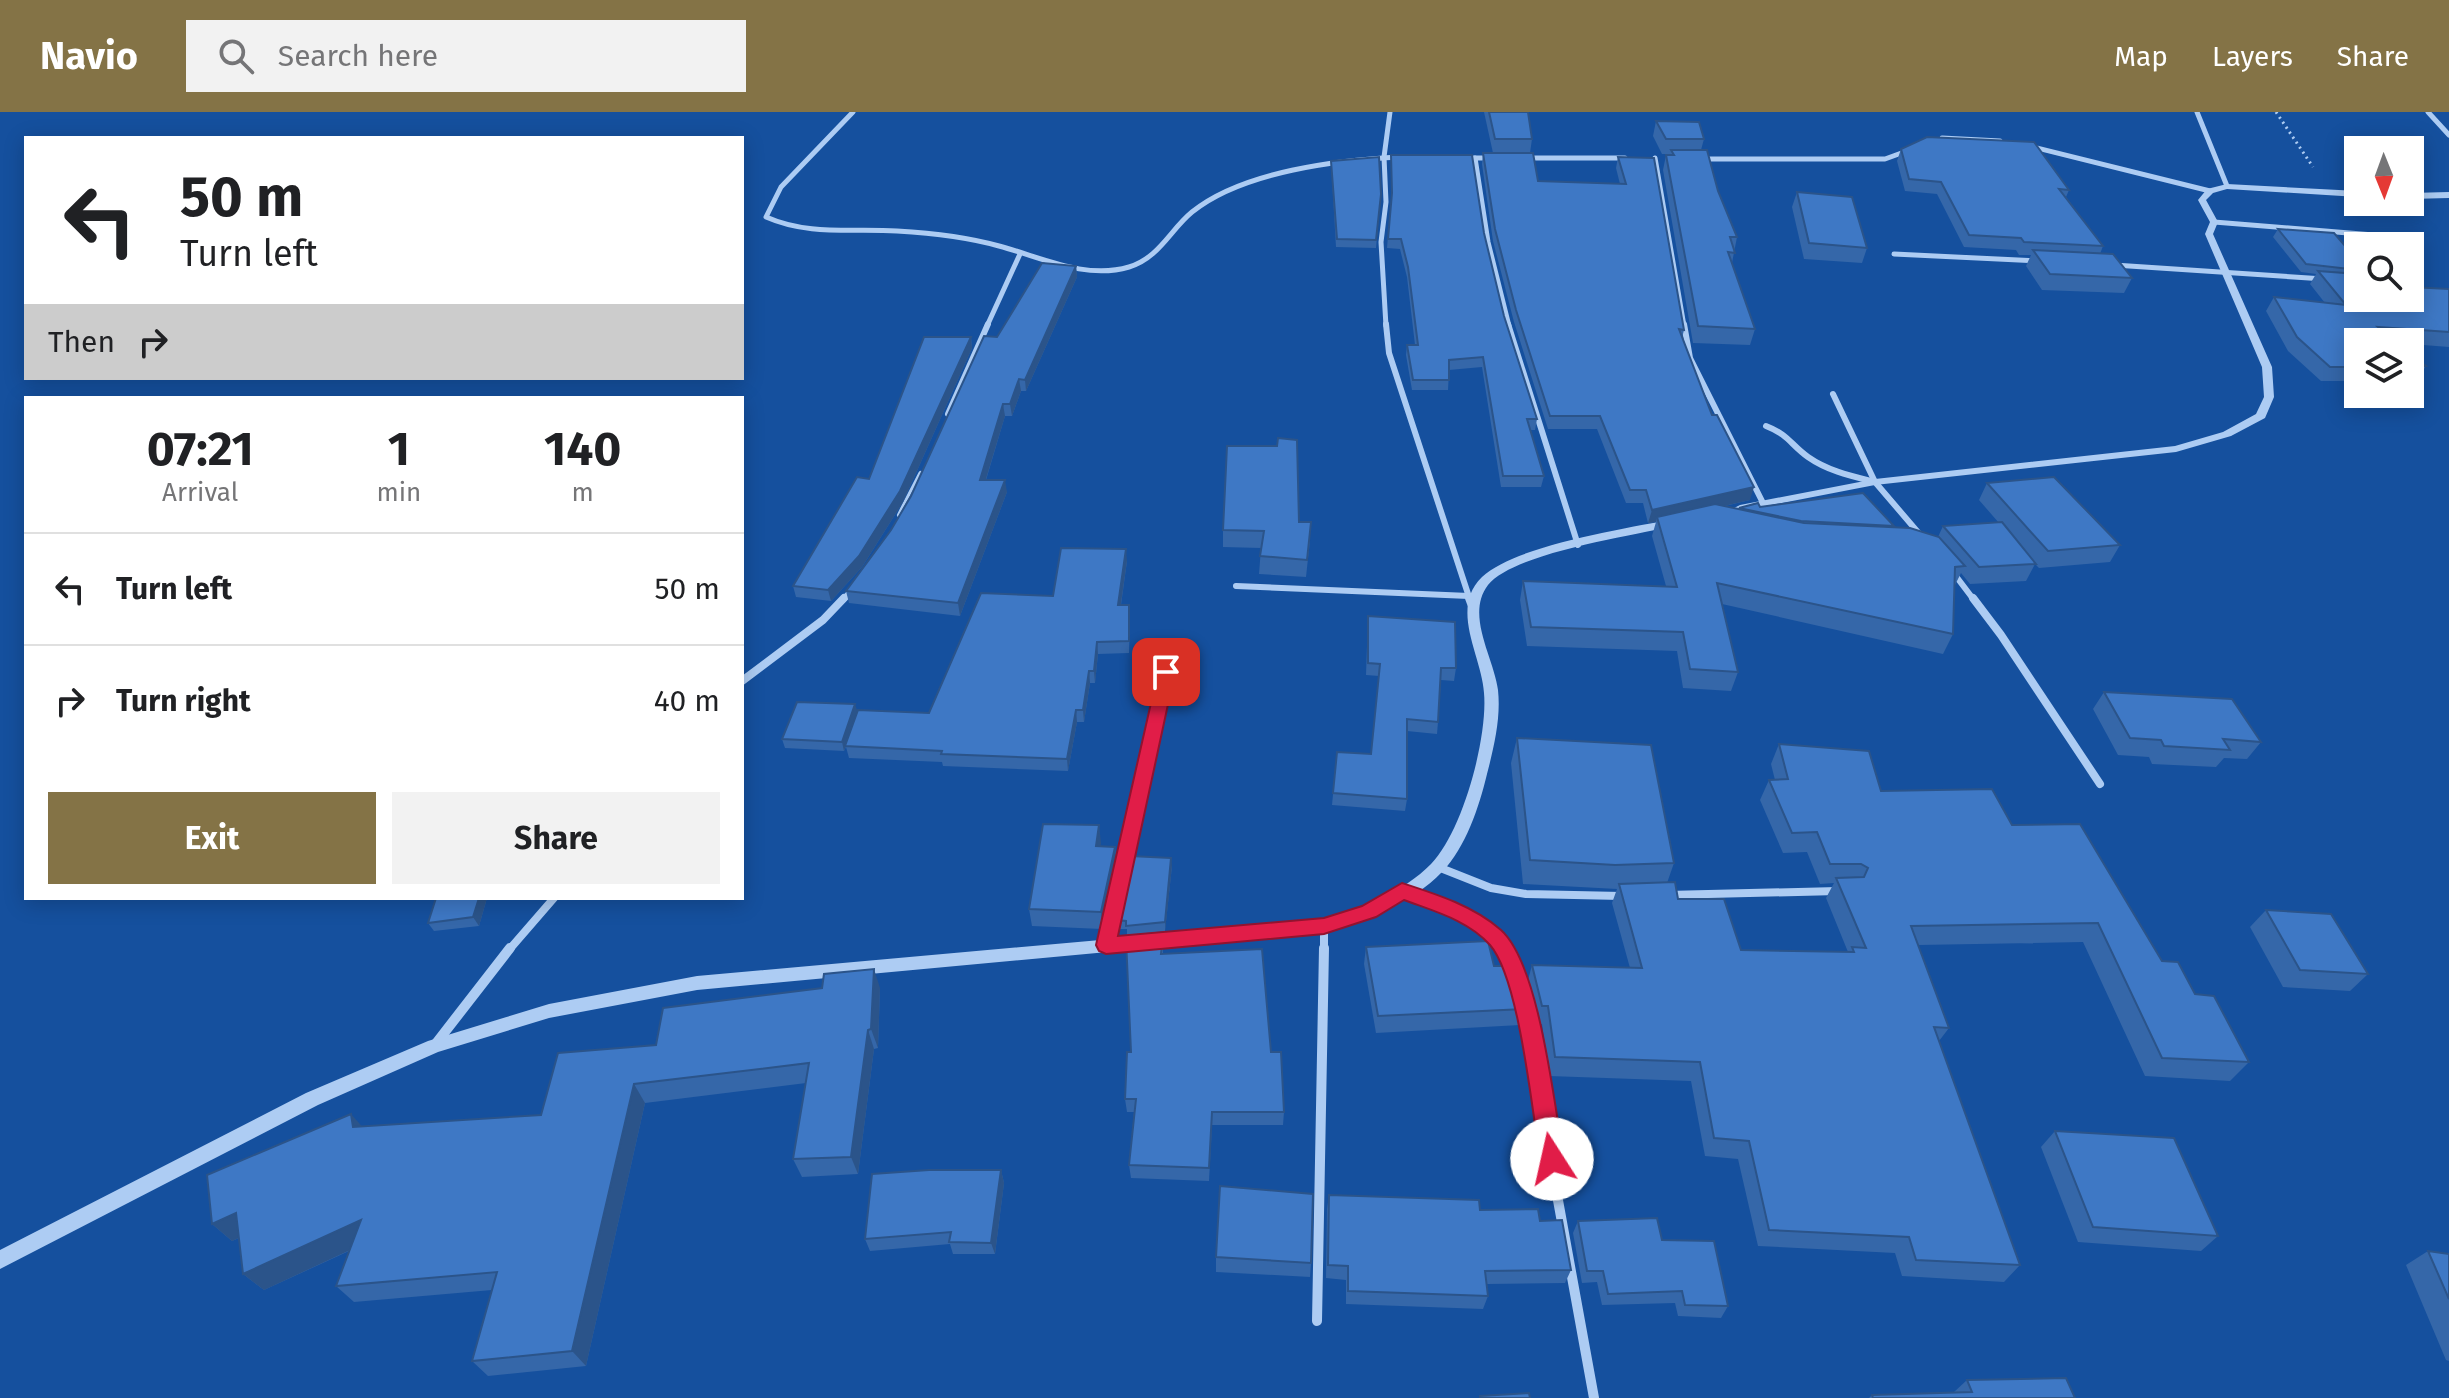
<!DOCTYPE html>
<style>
:root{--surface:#fff;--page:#f2f2f2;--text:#202124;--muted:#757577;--line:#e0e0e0;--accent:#847346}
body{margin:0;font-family:"Fira Sans",sans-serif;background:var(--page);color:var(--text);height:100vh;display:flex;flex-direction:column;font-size:30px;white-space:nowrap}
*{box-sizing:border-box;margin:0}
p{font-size:26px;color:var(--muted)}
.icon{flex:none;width:44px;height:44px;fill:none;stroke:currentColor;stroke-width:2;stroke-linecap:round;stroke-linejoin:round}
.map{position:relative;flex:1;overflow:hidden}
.side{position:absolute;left:24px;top:284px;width:720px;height:504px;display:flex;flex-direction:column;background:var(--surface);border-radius:0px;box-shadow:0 4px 20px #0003}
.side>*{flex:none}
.top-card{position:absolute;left:24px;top:24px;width:720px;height:244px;border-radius:0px;box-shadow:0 4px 20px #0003;background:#fff;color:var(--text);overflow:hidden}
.needle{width:52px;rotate:179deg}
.tools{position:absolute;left:2344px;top:24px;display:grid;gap:16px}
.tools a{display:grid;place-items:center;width:80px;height:80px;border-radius:0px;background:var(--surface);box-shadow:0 4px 20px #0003;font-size:40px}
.pin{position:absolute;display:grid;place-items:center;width:68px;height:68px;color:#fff;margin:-34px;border-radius:16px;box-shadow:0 4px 12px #0006}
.me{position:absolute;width:88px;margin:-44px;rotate:350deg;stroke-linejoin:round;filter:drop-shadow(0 0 6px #0008)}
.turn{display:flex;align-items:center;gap:28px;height:168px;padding:0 24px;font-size:36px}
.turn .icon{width:104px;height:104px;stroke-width:2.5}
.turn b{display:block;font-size:56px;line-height:68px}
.then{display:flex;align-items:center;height:76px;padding:0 24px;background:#0003;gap:16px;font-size:30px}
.eta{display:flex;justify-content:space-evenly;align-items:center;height:136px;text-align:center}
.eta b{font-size:48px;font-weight:700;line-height:56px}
.primary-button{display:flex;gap:16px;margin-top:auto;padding:16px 24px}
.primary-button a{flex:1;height:92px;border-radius:0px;background:var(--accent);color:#fff;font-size:32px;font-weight:700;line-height:92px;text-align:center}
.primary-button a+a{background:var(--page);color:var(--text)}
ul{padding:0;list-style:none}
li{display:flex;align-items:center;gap:24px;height:112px;padding:0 24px;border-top:2px solid var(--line)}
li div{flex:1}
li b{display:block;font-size:30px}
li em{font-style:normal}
header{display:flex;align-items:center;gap:48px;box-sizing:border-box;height:112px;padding:0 40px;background:var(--accent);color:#fff}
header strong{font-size:38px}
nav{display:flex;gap:44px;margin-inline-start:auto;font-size:28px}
.search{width:560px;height:72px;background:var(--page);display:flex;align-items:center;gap:20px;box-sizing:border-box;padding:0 28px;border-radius:0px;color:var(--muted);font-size:30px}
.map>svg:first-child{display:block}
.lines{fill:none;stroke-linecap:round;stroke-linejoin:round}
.path{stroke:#adccf3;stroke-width:3;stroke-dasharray:2 4;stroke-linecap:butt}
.minor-far3{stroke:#adccf3;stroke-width:5}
.minor-far2{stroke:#adccf3;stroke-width:6}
.minor-far1{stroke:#adccf3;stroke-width:8}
.minor{stroke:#adccf3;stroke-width:10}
.tertiary{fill:#adccf3;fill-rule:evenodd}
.wall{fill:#3567a9}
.shaded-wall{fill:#2b548a}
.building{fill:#3e78c5;stroke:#2b548a;stroke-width:2}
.route{fill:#e11d48;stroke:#92132f;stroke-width:2}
</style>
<header>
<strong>Navio</strong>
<div class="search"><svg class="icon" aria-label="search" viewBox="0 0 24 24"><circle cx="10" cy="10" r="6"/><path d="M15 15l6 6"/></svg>Search here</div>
<nav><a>Map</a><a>Layers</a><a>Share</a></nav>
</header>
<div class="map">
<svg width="2449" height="1286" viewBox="0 0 2449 1286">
<rect width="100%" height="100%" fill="#15509e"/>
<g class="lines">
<path class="path" d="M2276,0L2313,55"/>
<g class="minor-far3">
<path d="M853,0L781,75L766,105C809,124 852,116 897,119C931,121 967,125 999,134C1041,145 1085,168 1129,155C1159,146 1170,118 1192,100C1243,59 1338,48 1401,45"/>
<path d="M2197,0L2227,74"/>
<path d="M2428,0L2449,23"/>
<path d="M1942,26L2000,29"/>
<path d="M2029,34L2210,79"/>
<path d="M1462,46H1493"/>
<path d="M1475,46L1488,130L1509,214"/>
<path d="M1526,46H1625"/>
<path d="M1655,46L1684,214"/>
<path d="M1698,47H1885L1907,39"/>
<path d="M2214,110L2398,125"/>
<path d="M1894,142L2037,149"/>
<path d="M2114,153L2324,167"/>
<path d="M987,214L1020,142"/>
<path d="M1386,214L1381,130L1386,90L1384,45L1390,0"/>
</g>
<g class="minor-far2">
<path d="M1386,212L1389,241L1470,488"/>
<path d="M1508,212L1578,433"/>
<path d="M1684,212L1690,246L1763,391"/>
<path d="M1833,282L1875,370L1922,425"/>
<path d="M948,302L988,212"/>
<path d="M1766,314C1789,323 1790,332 1808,345C1828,359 1851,364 1875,370"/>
<path d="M900,403L921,362"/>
<path d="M1952,459L1974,488"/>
<path d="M1236,474L1469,484"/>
<path d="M843,488L852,478"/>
</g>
<g class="minor-far1">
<path d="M1469,486L1472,494"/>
<path d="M1973,486L2001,523L2100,672"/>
<path d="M742,569L823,508L844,486"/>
<path d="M1438,755L1491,776L1526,782L1622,784"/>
<path d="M1406,780C1442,793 1481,805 1504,838"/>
<path d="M1667,783L1838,779"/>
<path d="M1106,833L1166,560"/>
<path d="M509,838L554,786"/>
<path d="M1324,838V814"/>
</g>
<g class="minor">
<path d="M1503,836L1515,861"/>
<path d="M1519,874L1594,1286"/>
<path d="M434,934L510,836"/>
<path d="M1317,1209L1324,836"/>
</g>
<g class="tertiary">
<path d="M2227,72L2358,79V85L2227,77L2213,81L2206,88L2218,110L2213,122L2272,255L2274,285L2265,306L2231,324L2176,340L1875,373L1740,399L1734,396L1740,393L1875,367L2175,334L2223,320L2256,302L2264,285L2262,255L2205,122L2210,110L2198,88L2207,77Z"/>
<path d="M2449,80V86L2410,87V81Z"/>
<path d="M1673,407L1677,409V413C1634,424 1515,440 1488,473C1465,503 1494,546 1498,578C1501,606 1494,635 1487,662C1479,695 1466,735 1442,760C1412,792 1364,807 1324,820L697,878L549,906L438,940L318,993L0,1157V1138L306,981L428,929L549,892L697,864L1324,808C1360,796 1404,780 1431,752C1463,719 1488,625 1484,581C1482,544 1449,497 1482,465C1516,433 1625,417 1673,407Z"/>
</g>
</g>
<g class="wall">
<path d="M1484,0H1528L1532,27L1530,41L1538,69L1620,72L1616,56L1618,45L1684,218L1682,226L1712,303L1750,388L1725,394L1738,397L1739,396L1760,395L1894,414V415L1938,425L1943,414L1999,411L1979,388L1987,371L2120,433L2110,450L2039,456L2035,452L2026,469L1970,472L1961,461L1955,473H1954L1953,522L1943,542L1722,492L1738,560L1731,579L1683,576L1677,539L1527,534L1520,488L1523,469L1666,474L1652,424L1656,410L1648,411L1643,391H1626L1597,317H1548L1514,210L1493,129L1482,52L1483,41H1493Z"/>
<path d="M1656,9L1704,27L1701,38L1737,125L1732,151L1755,217L1750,233L1693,231L1663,58L1666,43H1670L1671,42H1662L1653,24Z"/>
<path d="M1901,37L2069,78L2066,85L2103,134L2100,142L2132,166L2124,181L2042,178L2026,154L2031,143H2019L2016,138L1964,135L1937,82L1905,79L1897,49Z"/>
<path d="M1391,43L1484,121L1504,204L1537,307L1535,318H1530L1544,364L1541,375H1501L1482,255L1449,258L1448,278H1412L1406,243L1407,233H1415L1407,165L1400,137L1387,136L1391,89Z"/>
<path d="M1331,49L1381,82L1376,136L1336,135Z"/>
<path d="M1797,80L1867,136L1862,151L1804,147L1792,95Z"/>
<path d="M2278,117L2358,158V186L2449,177V235L2410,232V230H2358V269H2321L2288,239L2266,199L2274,185L2325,191L2310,172L2316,162L2301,160L2273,125Z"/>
<path d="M1076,154L1077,165L1026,279H1021L1012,304H1005L986,368L1007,380L960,504L849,491L846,479L891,418L997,225Z"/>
<path d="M971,225L972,236L903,390L862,455L831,489L796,485L793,474L869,367Z"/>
<path d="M2410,241L2426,254L2417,268H2410Z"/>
<path d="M1299,410L1310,428L1306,465L1259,462L1261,436L1223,435V418Z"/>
<path d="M1127,449L1121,493L1130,505L1129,541L1098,542L1095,571H1090L1084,610H1077L1068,659L943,654L942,650L849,646L846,635L844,639L785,636L782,627L857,600L929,601L1053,484Z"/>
<path d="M1368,504L1456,556L1454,569L1441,568L1438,610L1437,622L1407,619V687L1405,699L1332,693L1337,640L1371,642L1379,564L1366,563Z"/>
<path d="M2104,580L2261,630L2247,647L2224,646L2216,655L2152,652L2149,645L2118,643L2093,597Z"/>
<path d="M1517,626L1674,751L1667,771L1678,787L1741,838L1848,840L1826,786L1834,771L1820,772L1807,740L1783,741L1760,688L1769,668H1775L1771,652L1779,632L1881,679L2012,713L2162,849L2195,882L2249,950L2230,969L2145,964L2083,830L1918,833L1949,916L1939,929L2020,1153L2004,1170L1902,1164L1895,1141L1758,1134L1738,1047L1705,1044L1691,969L1549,964L1542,912L1536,913L1527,872L1532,853L1630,856L1612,791L1617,777L1523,772L1511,651Z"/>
<path d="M1099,713L1100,734L1115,735L1117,752L1102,817L1032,814L1029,797Z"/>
<path d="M1172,754L1165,819L1127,823V817H1117L1116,808Z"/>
<path d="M487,786L479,814L434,819L428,811Z"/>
<path d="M2266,798L2368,862L2350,879L2283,875L2250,815Z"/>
<path d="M1163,824V841L1271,940L1284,1000L1283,1013H1212L1209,1069L1131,1066L1129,1053L1134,1000H1127L1125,987L1131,940Z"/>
<path d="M1366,835L1494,854L1524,897L1520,913L1376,921L1364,852Z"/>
<path d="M880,876L878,936L874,937L858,1062L802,1065L793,1047L806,971L645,991L586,1254L488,1264L472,1249L492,1178L354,1190L336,1174L349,1139L264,1178L243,1162L239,1126L232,1129L212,1112L363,1015L541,1003L656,933Z"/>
<path d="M2055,1019L2218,1124L2201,1139L2078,1130L2041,1035Z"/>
<path d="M1001,1058L1004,1071L995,1142H953L950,1132L870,1139L865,1127Z"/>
<path d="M1329,1083L1480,1098L1540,1109L1571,1158L1565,1171L1487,1172L1488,1184L1483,1197L1346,1192V1168L1326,1166L1327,1097Z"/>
<path d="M1578,1109L1662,1128L1728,1194L1721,1206L1678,1204L1675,1191L1602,1193L1597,1170L1582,1171L1573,1121Z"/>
<path d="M2428,1139L2449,1142V1249L2446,1248L2406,1153Z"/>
<path d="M1216,1145L1311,1151L1310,1165L1216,1160Z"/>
<path d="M1967,1268L2075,1286H1869L1872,1283L1954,1280Z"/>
</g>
<g class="shaded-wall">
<path d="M1076,154L1077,165L1026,279L1025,268Z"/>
<path d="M971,225L972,236L903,390L862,455L831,489L828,478Z"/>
<path d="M1019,267L1021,279L1012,304L1010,292Z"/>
<path d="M1003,292L1005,304L982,380L980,368Z"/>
<path d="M1005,368L1007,380L960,504L958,491Z"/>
<path d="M1754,375L1750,388L1658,409L1657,405L1656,410L1648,411L1652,398Z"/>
<path d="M1126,437L1127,449L1119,505L1118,493Z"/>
<path d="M1097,530L1098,542L1095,571L1094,559Z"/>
<path d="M1089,559L1090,571L1084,610L1083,598Z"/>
<path d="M855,592L858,601L844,639L842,630Z"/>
<path d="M1076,598L1077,610L1068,659L1067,647Z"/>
<path d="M1099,713L1101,731L1098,751L1096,734Z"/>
<path d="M1115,735L1117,752L1102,817L1101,800Z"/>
<path d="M1171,746L1172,754L1165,819V810Z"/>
<path d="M479,786H487L479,814L473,805Z"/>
<path d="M874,857L880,876L878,936L871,917Z"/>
<path d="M868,918L874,937L858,1062L851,1045Z"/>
<path d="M634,972L645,991L586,1254L572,1239Z"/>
<path d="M351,1002L367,1020L353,1015Z"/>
<path d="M1001,1058L1004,1071L995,1142L991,1131Z"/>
<path d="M236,1101L256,1118L232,1129L212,1112Z"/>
<path d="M361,1108L378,1125L264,1178L243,1162Z"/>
</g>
<g class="building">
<path d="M1489,0H1528L1532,27H1495Z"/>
<path d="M1656,9L1699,10L1704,27H1666Z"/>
<path d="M1927,25L2034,30L2069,78L2059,77L2103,134L2024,130L2021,126L1969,123L1941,70L1909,67L1901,37Z"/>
<path d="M1671,38H1707L1718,79L1737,125H1730L1735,141L1728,140L1755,217L1698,214L1666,43H1674Z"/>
<path d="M1483,41H1533L1538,69L1626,72L1618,45L1654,46L1684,218L1679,217L1712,303H1717L1754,375L1652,398L1646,378H1630L1600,304H1550L1516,198L1495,117Z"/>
<path d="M1391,43H1472L1484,121L1504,204L1537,307H1527L1544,364H1503L1483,245L1449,248V268H1413L1407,233H1418L1408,155L1401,127H1388L1392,81Z"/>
<path d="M1379,45L1381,82L1376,128L1337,127L1331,49Z"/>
<path d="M1797,80L1852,85L1867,136L1809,131Z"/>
<path d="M2278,117L2334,121L2358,149V158L2306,152Z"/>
<path d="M2033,138L2113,142L2132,166L2050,162Z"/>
<path d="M1042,151L1076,154L1025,268L1019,267L1010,292H1003L980,368H1005L958,491L846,479L891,418L911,384L984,224L997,225Z"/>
<path d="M2318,159L2358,162V186H2410V175L2449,177V220L2378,215L2397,230H2358V255H2330L2297,225L2274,185L2346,193Z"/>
<path d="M924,225H971L900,379L859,444L828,478L793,474L857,365L869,367Z"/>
<path d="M2410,241L2426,254L2410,255Z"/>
<path d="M1278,326L1297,328L1299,410H1311L1307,448L1260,444L1264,419L1223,418L1227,334H1277Z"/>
<path d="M2054,365L2120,433L2048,439L1987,371Z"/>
<path d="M1863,381L1894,414L1801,409L1739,396L1758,391L1760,395Z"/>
<path d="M1715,392L1804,411L1910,416L1939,425L1965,454L1955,455L1953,522L1717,471L1738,560L1690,557L1683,520L1531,515L1523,469L1677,475L1657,405Z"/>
<path d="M2002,410L2036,452L1979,455L1943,414Z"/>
<path d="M1061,436L1126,437L1118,493H1129V529L1097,530L1094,559H1089L1083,598H1076L1067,647L941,642L942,639L845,634L858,598L929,601L981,481L1053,484Z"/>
<path d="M1368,504L1455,510L1456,556H1441L1438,610L1407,607V687L1333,681L1337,640L1371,642L1380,552L1368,551Z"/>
<path d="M2104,580L2232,587L2261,630L2223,627L2230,638L2164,634L2161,628L2130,626Z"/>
<path d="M797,590L855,592L842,630L782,627Z"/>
<path d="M1517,626L1651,633L1674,751L1615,753L1530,748Z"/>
<path d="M1779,632L1869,639L1881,679L1992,677L2012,713L2080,712L2162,849L2178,850L2195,882L2214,884L2249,950L2162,946L2098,811L1911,814L1949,916L1934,915L2020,1153L1916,1148L1909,1125L1769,1118L1749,1029L1714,1026L1700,950L1555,945L1548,894H1542L1532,853L1642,856L1619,772L1675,770L1678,787H1724L1741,838L1854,840L1852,835L1866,836L1836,766L1864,765L1868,756L1861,752H1830L1817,720L1792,721L1769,668L1788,667Z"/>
<path d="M1043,712L1099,713L1096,734L1115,735L1101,800L1029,797Z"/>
<path d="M1130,744L1171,746L1165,810L1126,814V809L1116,808Z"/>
<path d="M436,786H479L473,805L428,811Z"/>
<path d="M2266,798L2331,802L2368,862L2300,858Z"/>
<path d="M1163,824L1161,842L1262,837L1271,940H1281L1284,1000H1212L1209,1056L1129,1053L1136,987H1125L1127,940H1131L1126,827Z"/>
<path d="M1488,829L1494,854H1515L1524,897L1378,904L1366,835Z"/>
<path d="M874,857L871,917L868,918L851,1045L793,1047L809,951L634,972L572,1239L472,1249L497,1160L336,1174L361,1108L243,1162L236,1101L212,1112L207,1063L351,1002L353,1015L541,1003L558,941L656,933L663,896L822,876L824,862Z"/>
<path d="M2055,1019L2174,1026L2218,1124L2093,1115Z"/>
<path d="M929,1058H1001L991,1131L949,1130L951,1120L865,1127L872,1062Z"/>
<path d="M1220,1074L1313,1082L1311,1151L1216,1145Z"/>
<path d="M1329,1083L1479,1088L1480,1098L1538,1097L1540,1109L1562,1108L1571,1158L1485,1159L1488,1184L1348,1179V1154L1328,1153Z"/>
<path d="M1657,1106L1662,1128L1714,1129L1728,1194L1685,1193L1682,1179L1608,1182L1603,1159H1587L1578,1109Z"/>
<path d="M2428,1139L2449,1142V1187Z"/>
<path d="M2066,1266L2075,1286H1873L1872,1283L1972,1280L1967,1268Z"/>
<path d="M1529,1281L1530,1286H1480V1284Z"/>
</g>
<path class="route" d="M1166,554L1175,560L1118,824L1324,806L1362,794L1402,771C1436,782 1474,794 1501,818C1540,853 1554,993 1564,1047L1560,1054L1552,1058L1544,1054L1540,1047C1532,998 1519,866 1490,833C1468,808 1433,799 1404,788L1376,805L1324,822L1106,842L1099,839L1096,833L1158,560Z"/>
</svg>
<div class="tools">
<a><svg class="needle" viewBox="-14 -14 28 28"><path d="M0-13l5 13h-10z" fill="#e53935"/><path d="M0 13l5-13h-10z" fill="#757577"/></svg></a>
<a><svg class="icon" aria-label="search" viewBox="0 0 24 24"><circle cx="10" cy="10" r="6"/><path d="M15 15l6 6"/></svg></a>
<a><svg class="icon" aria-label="layers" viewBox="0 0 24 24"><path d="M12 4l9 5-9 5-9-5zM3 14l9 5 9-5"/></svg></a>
</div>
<div class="pin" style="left:1166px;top:560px;background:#d93025"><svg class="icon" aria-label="arrive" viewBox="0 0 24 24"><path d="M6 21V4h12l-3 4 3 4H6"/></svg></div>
<svg class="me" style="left:1552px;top:1047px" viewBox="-20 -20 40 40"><circle r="19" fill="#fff"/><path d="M0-13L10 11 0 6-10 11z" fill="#e11d48"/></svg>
<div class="top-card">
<div class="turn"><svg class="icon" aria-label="left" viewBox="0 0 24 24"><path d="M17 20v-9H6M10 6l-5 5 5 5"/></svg><div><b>50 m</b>Turn left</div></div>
<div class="then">Then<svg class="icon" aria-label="right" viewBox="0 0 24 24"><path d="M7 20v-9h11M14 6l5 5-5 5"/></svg></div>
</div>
<section class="side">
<div class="eta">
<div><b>07:21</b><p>Arrival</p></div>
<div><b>1</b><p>min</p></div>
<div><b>140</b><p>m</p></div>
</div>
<ul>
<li><svg class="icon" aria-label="left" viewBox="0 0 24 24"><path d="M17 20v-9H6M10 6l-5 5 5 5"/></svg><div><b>Turn left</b></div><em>50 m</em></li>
<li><svg class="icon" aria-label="right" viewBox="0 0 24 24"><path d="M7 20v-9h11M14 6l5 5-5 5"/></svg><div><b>Turn right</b></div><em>40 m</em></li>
</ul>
<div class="primary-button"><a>Exit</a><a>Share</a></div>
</section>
</div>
